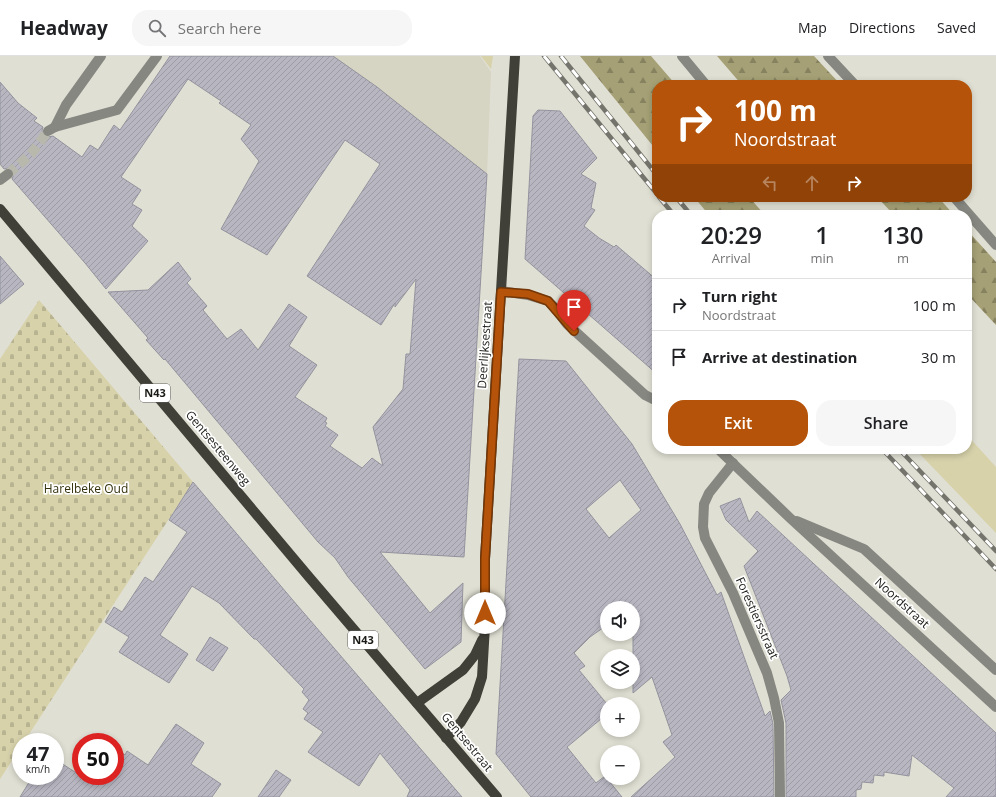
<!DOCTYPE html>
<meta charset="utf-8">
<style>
:root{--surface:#fff;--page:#f6f6f6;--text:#202124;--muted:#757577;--line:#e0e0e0;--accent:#b45309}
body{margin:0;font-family:"Open Sans",sans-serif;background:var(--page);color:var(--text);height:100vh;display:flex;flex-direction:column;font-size:15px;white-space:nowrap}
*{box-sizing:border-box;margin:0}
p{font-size:13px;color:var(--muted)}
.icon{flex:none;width:22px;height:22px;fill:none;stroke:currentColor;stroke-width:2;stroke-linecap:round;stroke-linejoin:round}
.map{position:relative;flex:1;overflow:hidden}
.details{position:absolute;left:652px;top:154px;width:320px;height:244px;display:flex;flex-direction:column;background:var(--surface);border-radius:16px;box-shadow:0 2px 6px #0003}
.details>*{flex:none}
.hud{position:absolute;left:652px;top:24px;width:320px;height:122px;border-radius:16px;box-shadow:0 2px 6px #0003;background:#b45309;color:#fff;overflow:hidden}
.fabs{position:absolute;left:600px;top:545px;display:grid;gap:8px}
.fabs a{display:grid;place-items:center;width:40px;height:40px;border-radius:50%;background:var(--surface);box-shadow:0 2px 6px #0003;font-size:20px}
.speed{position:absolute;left:12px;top:677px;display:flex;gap:8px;font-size:20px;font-weight:700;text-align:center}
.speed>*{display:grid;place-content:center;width:52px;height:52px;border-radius:50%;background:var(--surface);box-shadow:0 2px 6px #0003;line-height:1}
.speed small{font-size:10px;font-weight:400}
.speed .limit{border:6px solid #d22;background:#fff;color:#111}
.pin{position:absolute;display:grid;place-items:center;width:34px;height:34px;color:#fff;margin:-41px -17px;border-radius:50% 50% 50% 0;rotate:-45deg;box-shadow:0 0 4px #0007}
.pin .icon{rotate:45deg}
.me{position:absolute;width:44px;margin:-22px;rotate:0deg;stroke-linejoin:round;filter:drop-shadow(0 0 3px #0008)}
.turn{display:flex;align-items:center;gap:14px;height:84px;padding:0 16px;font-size:18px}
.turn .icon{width:52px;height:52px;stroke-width:2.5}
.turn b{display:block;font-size:28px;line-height:34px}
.lanes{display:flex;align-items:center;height:38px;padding:0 16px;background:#0003;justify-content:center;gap:20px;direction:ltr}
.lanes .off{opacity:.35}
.eta{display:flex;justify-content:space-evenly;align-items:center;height:68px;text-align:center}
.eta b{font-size:24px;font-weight:600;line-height:28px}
.action{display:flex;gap:8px;margin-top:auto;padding:8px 16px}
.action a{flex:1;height:46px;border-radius:16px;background:var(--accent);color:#fff;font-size:16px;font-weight:600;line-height:46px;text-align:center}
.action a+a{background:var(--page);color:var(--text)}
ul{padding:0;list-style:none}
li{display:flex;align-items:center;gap:12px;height:52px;padding:0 16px;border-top:1px solid var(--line)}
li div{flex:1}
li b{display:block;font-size:15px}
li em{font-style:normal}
header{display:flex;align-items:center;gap:24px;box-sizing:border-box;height:56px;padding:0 20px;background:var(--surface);border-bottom:1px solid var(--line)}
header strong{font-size:19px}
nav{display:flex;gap:22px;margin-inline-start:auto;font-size:14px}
.search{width:280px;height:36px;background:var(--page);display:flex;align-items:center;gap:10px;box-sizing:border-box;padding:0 14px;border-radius:16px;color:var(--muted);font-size:15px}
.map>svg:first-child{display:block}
.built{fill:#d6d4c2}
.green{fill:#d7d2aa}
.forest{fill:url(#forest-firs)}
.cemetery{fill:url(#cemetery-stones)}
.building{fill:url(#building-hatch);stroke:#94939e;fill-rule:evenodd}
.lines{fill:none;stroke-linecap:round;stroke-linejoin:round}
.minor-tunnel{stroke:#b9b8ad;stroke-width:10;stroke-dasharray:10 5;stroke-linecap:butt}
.minor{stroke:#878782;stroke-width:10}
.major{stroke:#414038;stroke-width:10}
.rail-casing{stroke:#75746c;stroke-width:4.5}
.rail{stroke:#fff;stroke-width:3;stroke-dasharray:9;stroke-linecap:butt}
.route-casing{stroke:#753606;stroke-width:10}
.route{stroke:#b45309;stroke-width:7}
.labels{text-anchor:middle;stroke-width:3.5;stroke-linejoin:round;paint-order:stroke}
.shield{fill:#fff;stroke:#5f5f5d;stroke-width:1}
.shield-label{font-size:11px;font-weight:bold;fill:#1b1b17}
.street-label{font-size:12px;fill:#1b1b17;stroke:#fff}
.park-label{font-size:12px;fill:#36320e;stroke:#fff}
</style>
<header>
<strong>Headway</strong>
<div class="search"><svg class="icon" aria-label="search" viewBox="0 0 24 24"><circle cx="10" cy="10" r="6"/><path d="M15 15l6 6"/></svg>Search here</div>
<nav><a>Map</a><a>Directions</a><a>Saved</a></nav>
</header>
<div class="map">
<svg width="996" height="741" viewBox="0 0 996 741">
<defs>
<pattern id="forest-firs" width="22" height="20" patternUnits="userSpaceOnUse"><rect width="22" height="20" fill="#a5a075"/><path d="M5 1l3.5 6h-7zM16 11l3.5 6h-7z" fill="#86825f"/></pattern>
<pattern id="cemetery-stones" width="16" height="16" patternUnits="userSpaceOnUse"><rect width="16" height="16" fill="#d7d2aa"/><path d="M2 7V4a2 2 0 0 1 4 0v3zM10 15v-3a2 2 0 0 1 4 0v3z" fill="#b8b492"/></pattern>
<pattern id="building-hatch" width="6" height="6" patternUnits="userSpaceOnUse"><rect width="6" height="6" fill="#b7b6c1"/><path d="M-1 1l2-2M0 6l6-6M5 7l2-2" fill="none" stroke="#9d9ca5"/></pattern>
</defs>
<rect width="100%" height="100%" fill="#e0dfd3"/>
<path class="built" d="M226,0H480L491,16L487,118L412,60Z"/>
<g class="green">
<path d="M481,0H493L491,13Z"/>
<path d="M967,379L996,411V477L915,393H967Z"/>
</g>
<g class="forest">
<path d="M580,0H651L676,29H657V95Z"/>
<path d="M717,0H814L841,29H742Z"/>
<path d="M694,141H749L765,159H709Z"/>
<path d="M877,141H938L954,159H894Z"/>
<path d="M967,174L996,206V269L967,238Z"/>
</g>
<path class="cemetery" d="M39,244L193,426L24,686H21V691L0,723V303Z"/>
<g class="building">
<path d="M170,0H333L377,31L487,118L464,501L380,496L430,557L463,527L461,586L425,613L348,521L335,502L318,486L165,303L164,304L146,284L148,282L108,236L148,234L178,206L191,223L187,227L207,250L203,254L227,283L241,273L258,294L289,248L307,261L289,290L317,309L295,341L327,362L325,366L327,367L325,370L338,379L330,390L362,412L372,402L383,410L373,371L403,333L406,298H410L416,223L395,251V247L381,269L307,220L380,108L345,84L267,199L221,173L259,105L241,83L251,69L219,47L221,45L188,23L121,121L141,134L132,148L142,154L132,170L148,185L106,233L85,207L12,123L14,118L13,114L8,112L4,113L0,108V26L18,47L37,62L34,65L43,71L42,75L44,80L48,81L53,80L82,101L90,89L98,94L114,69L120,74Z"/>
<path d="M538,54L560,55L597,102L581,118L596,127L591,152L595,154L584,170L599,182L614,191L616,189L657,224V318L525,203L533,60Z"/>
<path d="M0,200L24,228L0,248Z"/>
<path d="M519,303L566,305L632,388L680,468L717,539L721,536L765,660L770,655L773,668L774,741H631L675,701L663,686L672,679L652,621L633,637V552H607V569L590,581L574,597L585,610L579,614L607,648V658L567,691L596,727L605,720L622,741H531L496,698ZM620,424L641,454L609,482L586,453Z"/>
<path d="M193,426L291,542L462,741H407L410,734L380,697L359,730L308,696L323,676L304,663L308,657L303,653L309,644L302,636L304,633L256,583H254L219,547L192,530L160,579L188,598L169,627L119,596L129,581L105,566L114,551L122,556L145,521L153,526L187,476L169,464Z"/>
<path d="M740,442L749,466L757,455L996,677V741H946L954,732L912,699L909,720L884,716V720L874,719L873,727L862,726L861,733L856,734V741H786V667L781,644L791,634L787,620L744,510L758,495L726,464L720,450Z"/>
<path d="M210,581L228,592L213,615L196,604Z"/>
<path d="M176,668L204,687L191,708L221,728L212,741H20L33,720H55V703L81,720H115V692L125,699L127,695L148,709Z"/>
<path d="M276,714L291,724L279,741H258Z"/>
</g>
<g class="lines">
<path class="minor-tunnel" d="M8,118L31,98L48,75"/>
<g class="minor">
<path d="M682,0L706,29"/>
<path d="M828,0L855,29"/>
<path d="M55,71L66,49L101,0"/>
<path d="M48,75L55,71L117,54L157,0"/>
<path d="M0,124L8,118"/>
<path d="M954,141L996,189"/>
<path d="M501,235L528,239L548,245L555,252L567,268L645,339L657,345"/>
<path d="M718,393L790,462L996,651"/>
<path d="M733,407L709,437L704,448L703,471L705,482L733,537L767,617L774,642L779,667L780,741"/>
<path d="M797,465L864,493L996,614"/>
</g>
<g class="major">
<path d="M0,153L309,521L497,741"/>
<path d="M417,647L463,614L475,599L482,584"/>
<path d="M446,682L461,666L475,643L482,621L485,570V503L515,0"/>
</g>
<defs>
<g id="rail">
<path d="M544,0L657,138"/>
<path d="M561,0L657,119"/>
<path d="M659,141L674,159"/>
<path d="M676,141L691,159"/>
<path d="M882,393L996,513"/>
<path d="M899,393L996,495"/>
</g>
</defs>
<use href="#rail" class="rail-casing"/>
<use href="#rail" class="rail"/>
</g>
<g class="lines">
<defs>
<path id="route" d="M485,557V503L501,236L528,238L548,245L574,275"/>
</defs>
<use href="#route" class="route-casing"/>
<use href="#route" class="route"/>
</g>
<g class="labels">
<g class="shield">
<rect x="140" y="328" width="30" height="18" rx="3"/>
<rect x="348" y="575" width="30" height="18" rx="3"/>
</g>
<g class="shield-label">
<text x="155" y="341">N43</text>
<text x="363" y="588">N43</text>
</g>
<g class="street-label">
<text transform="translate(485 289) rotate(-86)" y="4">Deerlijksestraat</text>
<text transform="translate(218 392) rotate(50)" y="4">Gentsesteenweg</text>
<text transform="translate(902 547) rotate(42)" y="4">Noordstraat</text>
<text transform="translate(757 562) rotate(66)" y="4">Forestiersstraat</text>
<text transform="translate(467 686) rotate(50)" y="4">Gentsestraat</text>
</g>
<g class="park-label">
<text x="86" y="437">Harelbeke Oud</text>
</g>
</g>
</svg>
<div class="fabs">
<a><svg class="icon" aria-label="sound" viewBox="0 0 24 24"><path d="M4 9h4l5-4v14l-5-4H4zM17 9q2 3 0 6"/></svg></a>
<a><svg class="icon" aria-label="layers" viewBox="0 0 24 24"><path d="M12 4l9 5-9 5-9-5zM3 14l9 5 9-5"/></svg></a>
<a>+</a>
<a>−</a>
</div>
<div class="speed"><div>47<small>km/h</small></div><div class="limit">50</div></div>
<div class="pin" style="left:574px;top:275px;background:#d93025"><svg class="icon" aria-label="arrive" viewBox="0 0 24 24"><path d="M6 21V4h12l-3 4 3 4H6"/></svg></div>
<svg class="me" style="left:485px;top:557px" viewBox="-20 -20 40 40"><circle r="19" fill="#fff"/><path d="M0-13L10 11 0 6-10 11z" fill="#b45309"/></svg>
<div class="hud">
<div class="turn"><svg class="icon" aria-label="right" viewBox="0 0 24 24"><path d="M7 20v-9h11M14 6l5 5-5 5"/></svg><div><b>100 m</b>Noordstraat</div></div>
<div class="lanes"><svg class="icon off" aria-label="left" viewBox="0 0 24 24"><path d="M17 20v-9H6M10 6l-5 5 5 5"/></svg><svg class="icon off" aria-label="ahead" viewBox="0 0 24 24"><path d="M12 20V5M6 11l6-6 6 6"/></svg><svg class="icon" aria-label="right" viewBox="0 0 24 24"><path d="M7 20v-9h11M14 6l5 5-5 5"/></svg></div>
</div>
<section class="details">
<div class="eta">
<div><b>20:29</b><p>Arrival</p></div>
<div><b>1</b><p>min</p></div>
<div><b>130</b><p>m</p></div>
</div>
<ul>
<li><svg class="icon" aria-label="right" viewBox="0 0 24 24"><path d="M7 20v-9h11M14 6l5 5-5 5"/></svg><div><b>Turn right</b><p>Noordstraat</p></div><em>100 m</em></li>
<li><svg class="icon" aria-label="arrive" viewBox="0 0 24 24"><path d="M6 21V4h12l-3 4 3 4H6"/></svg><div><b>Arrive at destination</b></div><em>30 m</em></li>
</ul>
<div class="action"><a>Exit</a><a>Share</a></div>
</section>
</div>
